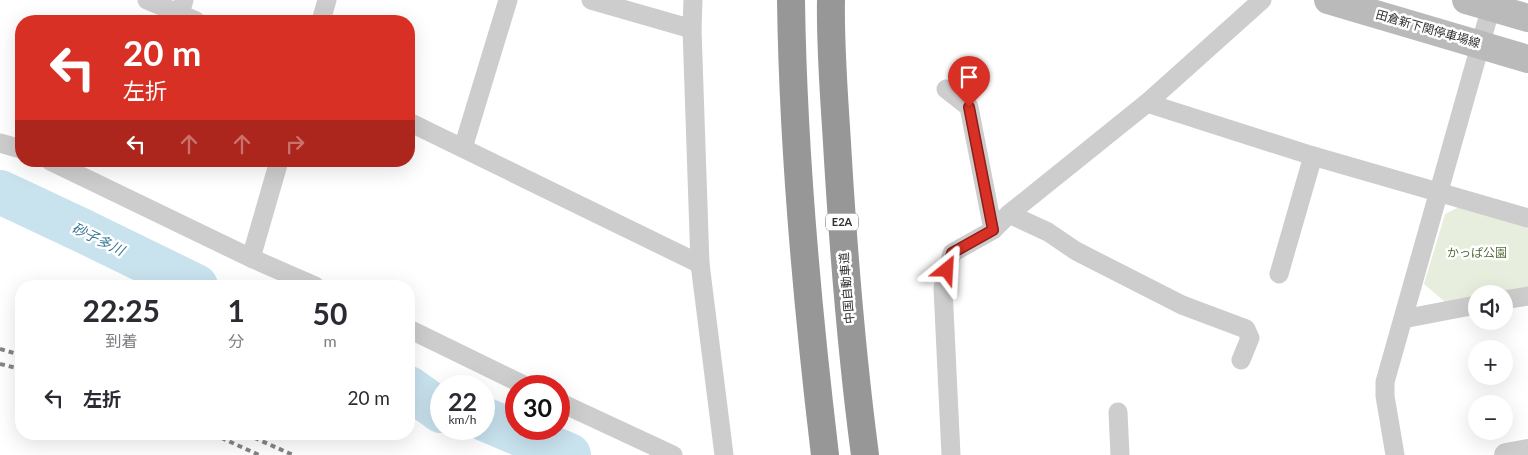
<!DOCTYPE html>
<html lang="ja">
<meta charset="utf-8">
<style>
:root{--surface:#fff;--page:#f2f2f3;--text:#2b2b33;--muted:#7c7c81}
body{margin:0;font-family:Lato,"Noto Sans JP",sans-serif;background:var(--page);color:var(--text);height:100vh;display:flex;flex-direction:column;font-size:19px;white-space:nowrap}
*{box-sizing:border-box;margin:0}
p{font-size:16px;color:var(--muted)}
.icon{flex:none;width:28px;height:28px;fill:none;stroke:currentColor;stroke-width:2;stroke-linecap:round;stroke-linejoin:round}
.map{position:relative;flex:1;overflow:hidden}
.side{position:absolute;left:15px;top:280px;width:400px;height:160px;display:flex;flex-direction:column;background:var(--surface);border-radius:20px;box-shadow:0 5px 20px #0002}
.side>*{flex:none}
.top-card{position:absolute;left:15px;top:15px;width:400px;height:152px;border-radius:20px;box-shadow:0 5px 20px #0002;background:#d93025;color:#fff;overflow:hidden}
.fabs{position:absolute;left:1468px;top:285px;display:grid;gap:10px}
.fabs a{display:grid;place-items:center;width:45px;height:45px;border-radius:50%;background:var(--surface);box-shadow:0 5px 20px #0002;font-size:25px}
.speed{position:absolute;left:430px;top:375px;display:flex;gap:10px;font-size:25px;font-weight:700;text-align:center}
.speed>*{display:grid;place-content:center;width:65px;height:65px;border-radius:50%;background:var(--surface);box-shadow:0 5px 20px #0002;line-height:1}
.speed small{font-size:12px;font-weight:400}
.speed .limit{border:8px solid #d22;background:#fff;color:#111}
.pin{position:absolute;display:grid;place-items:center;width:42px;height:42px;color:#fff;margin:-51px -21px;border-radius:50% 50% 50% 0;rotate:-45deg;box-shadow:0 0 5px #0007}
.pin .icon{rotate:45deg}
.me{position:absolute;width:55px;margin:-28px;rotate:27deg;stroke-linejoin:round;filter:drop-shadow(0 0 4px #0008)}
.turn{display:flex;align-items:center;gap:18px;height:105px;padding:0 25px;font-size:22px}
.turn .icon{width:65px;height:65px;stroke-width:2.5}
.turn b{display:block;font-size:35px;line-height:42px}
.lanes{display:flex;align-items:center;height:48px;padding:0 25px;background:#0003;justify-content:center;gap:25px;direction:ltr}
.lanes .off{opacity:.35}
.eta{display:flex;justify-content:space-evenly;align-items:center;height:85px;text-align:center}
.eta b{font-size:30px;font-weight:700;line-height:35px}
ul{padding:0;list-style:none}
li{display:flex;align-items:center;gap:15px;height:65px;padding:0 25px}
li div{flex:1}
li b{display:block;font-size:19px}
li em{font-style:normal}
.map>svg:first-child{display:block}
.green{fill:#e7eedd}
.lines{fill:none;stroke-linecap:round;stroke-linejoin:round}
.river{stroke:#c8e2ee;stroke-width:44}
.minor{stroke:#cdcdcd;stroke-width:19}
.tertiary{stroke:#cdcdcd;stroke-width:24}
.secondary{stroke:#bababa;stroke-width:28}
.motorway{stroke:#979797;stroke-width:28}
.rail{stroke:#858585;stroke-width:4;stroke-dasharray:5 4;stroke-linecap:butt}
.route-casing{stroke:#8d1f18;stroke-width:12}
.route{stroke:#d93025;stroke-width:9}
.labels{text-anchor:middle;stroke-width:5;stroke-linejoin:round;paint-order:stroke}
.shield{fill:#fff;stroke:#6e6e6e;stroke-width:1}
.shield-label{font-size:11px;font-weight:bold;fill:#303030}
.street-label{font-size:12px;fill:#303030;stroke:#fff}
.park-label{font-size:12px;fill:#566f3a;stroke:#fff}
.water-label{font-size:14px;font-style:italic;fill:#387897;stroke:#fff}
</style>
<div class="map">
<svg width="1528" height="455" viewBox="0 0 1528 455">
<rect width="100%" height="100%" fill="#fff"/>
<path class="green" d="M1461,206L1528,226V287L1490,294H1476V296L1445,302L1424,284L1445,214Z"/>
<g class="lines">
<g class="river">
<path d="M0,192L79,229L196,286"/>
<path d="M409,388L441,411"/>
<path d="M484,419L569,455"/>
</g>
<g class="minor">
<path d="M147,0L180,14"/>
<path d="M184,0L180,14L196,21"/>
<path d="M591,0L692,29"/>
<path d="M693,0L692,29L700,264L724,455"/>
<path d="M321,21L327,0"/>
<path d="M946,89L969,107L993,230"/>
<path d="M1147,103L1313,156L1528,218"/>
<path d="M409,122L700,264"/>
<path d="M0,143L21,149"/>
<path d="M463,148L508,0"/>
<path d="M50,161L251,258L315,286"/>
<path d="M1009,214L1048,232L1076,251L1182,305L1246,329L1250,338L1241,360"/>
<path d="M251,258L279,161"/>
<path d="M1279,274L1313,156"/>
<path d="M1504,300L1528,296"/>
<path d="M1403,319L1476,305"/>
<path d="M409,329L526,386"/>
<path d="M559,402L673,455"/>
<path d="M1118,412L1120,455"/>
<path d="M951,455L943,288L952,253L993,230L1009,214L1147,103L1262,0"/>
<path d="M1395,455L1385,396V382L1493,0"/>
</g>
<path class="tertiary" d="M1506,455L1528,451"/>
<g class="secondary">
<path d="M1328,0L1528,59"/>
<path d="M1466,0L1528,18"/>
</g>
<g class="motorway">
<path d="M791,0C793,152 807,304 825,455"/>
<path d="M831,0C830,53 835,106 838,160C844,258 852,357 865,455"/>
</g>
<g class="rail">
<path d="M0,349L21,355"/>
<path d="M0,364L21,369"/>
<path d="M213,434L259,455"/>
<path d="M246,434L293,455"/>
</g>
</g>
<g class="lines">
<defs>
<path id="route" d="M947,270L952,253L993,230L969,107"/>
</defs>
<use href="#route" class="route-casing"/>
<use href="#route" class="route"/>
</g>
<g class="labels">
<rect class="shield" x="826" y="213.5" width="32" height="17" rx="4"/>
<g class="shield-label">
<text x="842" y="226">E2A</text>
</g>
<g class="street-label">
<text transform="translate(1428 29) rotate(16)" y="4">田倉新下関停車場線</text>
<text transform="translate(847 288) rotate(-95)" y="4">中国自動車道</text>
</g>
<g class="park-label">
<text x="1477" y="257">かっぱ公園</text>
</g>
<g class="water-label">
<text transform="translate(98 239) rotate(26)" y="5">砂子多川</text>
</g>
</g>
</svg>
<div class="fabs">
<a><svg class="icon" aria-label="sound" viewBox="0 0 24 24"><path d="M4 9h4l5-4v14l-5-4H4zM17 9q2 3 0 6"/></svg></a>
<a>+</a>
<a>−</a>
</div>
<div class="speed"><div>22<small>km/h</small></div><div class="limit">30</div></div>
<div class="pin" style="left:969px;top:107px;background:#d93025"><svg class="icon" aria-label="arrive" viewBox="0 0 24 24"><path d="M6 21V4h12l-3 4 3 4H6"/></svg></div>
<svg class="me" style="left:947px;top:270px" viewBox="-20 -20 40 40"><path d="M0-17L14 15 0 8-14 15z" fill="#d93025" stroke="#fff" stroke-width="4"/></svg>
<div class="top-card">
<div class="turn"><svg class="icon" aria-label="left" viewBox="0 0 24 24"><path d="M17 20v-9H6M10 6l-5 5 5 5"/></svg><div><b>20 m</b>左折</div></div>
<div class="lanes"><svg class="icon" aria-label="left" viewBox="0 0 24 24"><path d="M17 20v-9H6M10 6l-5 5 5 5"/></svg><svg class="icon off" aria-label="ahead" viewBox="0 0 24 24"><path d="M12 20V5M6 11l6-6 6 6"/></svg><svg class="icon off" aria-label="ahead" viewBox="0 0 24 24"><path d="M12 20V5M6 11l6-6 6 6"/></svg><svg class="icon off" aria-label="right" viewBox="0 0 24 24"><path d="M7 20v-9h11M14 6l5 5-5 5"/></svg></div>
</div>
<section class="side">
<div class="eta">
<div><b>22:25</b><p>到着</p></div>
<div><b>1</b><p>分</p></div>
<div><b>50</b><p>m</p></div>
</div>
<ul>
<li><svg class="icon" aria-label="left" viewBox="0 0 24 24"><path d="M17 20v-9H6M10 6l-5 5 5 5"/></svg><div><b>左折</b></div><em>20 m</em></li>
</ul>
</section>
</div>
